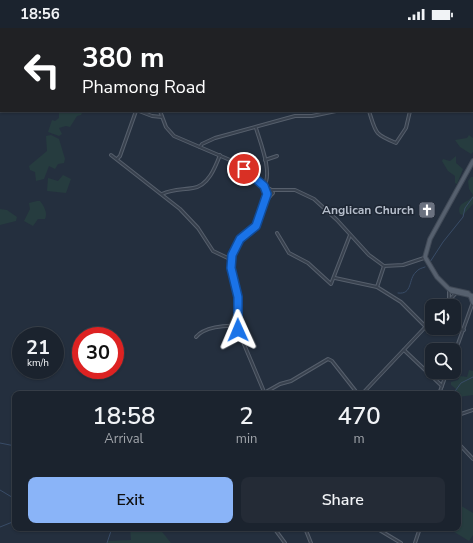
<!DOCTYPE html>
<style>
:root{--surface:#1b232e;--page:#242b36;--text:#f1f3f6;--muted:#a0a4aa;--line:#39404a;--accent:#8ab4f8}
body{margin:0;font-family:"Nunito Sans",sans-serif;background:var(--page);color:var(--text);height:100vh;display:flex;flex-direction:column;font-size:15px;white-space:nowrap}
*{box-sizing:border-box;margin:0}
p{font-size:13px;color:var(--muted)}
.icon{flex:none;width:22px;height:22px;fill:none;stroke:currentColor;stroke-width:2;stroke-linecap:round;stroke-linejoin:round}
.map{position:relative;flex:1;overflow:hidden}
.drawer{position:absolute;left:12px;top:363px;width:449px;height:140px;display:flex;flex-direction:column;background:var(--surface);border-radius:8px;box-shadow:0 1px 3px #0004,0 0 0 1px var(--line)}
.drawer>*{flex:none}
.top-card{position:absolute;left:0px;top:0px;width:473px;height:84px;box-shadow:0 1px 3px #0004,0 0 0 1px var(--line);background:#202124;color:#fff;overflow:hidden}
.controls{position:absolute;left:425px;top:271px;display:grid;gap:8px}
.controls a{display:grid;place-items:center;width:36px;height:36px;border-radius:8px;background:var(--surface);box-shadow:0 1px 3px #0004,0 0 0 1px var(--line);font-size:20px}
.speed{position:absolute;left:12px;top:299px;display:flex;gap:8px;font-size:20px;font-weight:700;text-align:center}
.speed>*{display:grid;place-content:center;width:52px;height:52px;border-radius:50%;background:var(--surface);box-shadow:0 1px 3px #0004,0 0 0 1px var(--line);line-height:1}
.speed small{font-size:10px;font-weight:400}
.speed .limit{border:6px solid #d22;background:#fff;color:#111}
.pin{position:absolute;display:grid;place-items:center;width:34px;height:34px;color:#fff;margin:-17px;border:2px solid #fff;border-radius:50%;box-shadow:0 1px 4px #0007}
.me{position:absolute;width:44px;margin:-22px;rotate:359deg;stroke-linejoin:round;filter:drop-shadow(0 0 3px #0008)}
.turn{display:flex;align-items:center;gap:14px;height:84px;padding:0 16px;font-size:18px}
.turn .icon{width:52px;height:52px;stroke-width:2.5}
.turn b{display:block;font-size:28px;line-height:34px}
.eta{display:flex;justify-content:space-evenly;align-items:center;height:68px;text-align:center}
.eta b{font-size:24px;font-weight:600;line-height:28px}
.primary-button{display:flex;gap:8px;margin-top:auto;padding:8px 16px}
.primary-button a{flex:1;height:46px;border-radius:8px;background:var(--accent);color:#111;font-size:16px;font-weight:600;line-height:46px;text-align:center}
.primary-button a+a{background:var(--page);color:var(--text)}
.status{display:flex;justify-content:space-between;align-items:center;height:28px;padding:0 20px;background:var(--surface);direction:ltr}
.status svg{height:11px;fill:currentColor}
.map>svg:first-child{display:block}
.green{fill:#263c3f}
.lines{fill:none;stroke-linecap:round;stroke-linejoin:round}
.stream{stroke:#394c67;stroke-width:1}
.street-casing{stroke:#565f6c;stroke-width:4}
.primary-casing{stroke:#414a57;stroke-width:5.5}
.street{stroke:#38414e;stroke-width:2}
.primary{stroke:#56606e;stroke-width:3.5}
.route-casing{stroke:#114b97;stroke-width:10}
.route{stroke:#1a73e8;stroke-width:7}
.labels{text-anchor:middle;stroke-width:3;stroke-linejoin:round;paint-order:stroke}
.poi-label{font-size:12px;font-weight:bold;fill:#b4bcc9;stroke:#1d2633;text-anchor:end}
</style>
<div class="status"><b>18:56</b><svg viewBox="0 0 49 12"><path d="M0 12V9h3v3zM5 12V6h3v6zM10 12V3h3v9zM15 12V0h3v12zM26 1h20v11H26zM47 4h2v5h-2z"/></svg></div>
<div class="map">
<svg width="473" height="515" viewBox="0 0 473 515">
<rect width="100%" height="100%" fill="#242f3e"/>
<g class="green">
<path d="M59,83H83L81,87L77,88L70,99L66,98L59,100L62,106L59,108L48,104L52,92L55,93L59,90Z"/>
<path d="M51,107L59,111L65,131L64,135L58,136L55,141L49,138L44,151L36,153L35,144L30,142L29,138L47,123L46,108Z"/>
<path d="M469,107L473,110V124L471,126L460,119L455,112L467,110Z"/>
<path d="M456,128V135L463,141L457,156L455,155V148L448,143L442,133L443,131L450,133Z"/>
<path d="M63,147L71,151L66,165L47,163L48,150L58,153Z"/>
<path d="M471,149H473V176L463,187L460,186C456,173 469,176 473,167L469,161L468,153Z"/>
<path d="M37,173H40C44,178 48,185 45,191H38L33,198L24,193L30,181L29,175Z"/>
<path d="M0,181L7,182L17,189L16,193L0,197Z"/>
<path d="M469,342L473,343V367L458,369V366H454L456,361L451,357V354L458,352L460,348L467,349Z"/>
<path d="M458,476L473,485V507L469,513L448,500H458Z"/>
<path d="M130,500H159L171,515H107L108,513C116,513 123,512 131,512Z"/>
</g>
<g class="lines">
<g class="stream">
<path d="M430,234L443,214L463,189L465,180L473,169"/>
<path d="M398,265C413,267 408,251 416,244C418,241 422,240 425,239"/>
<path d="M453,366L461,355L473,349"/>
<path d="M0,415L15,418"/>
<path d="M0,462L15,471"/>
<path d="M0,499L15,493"/>
<path d="M107,515L112,500"/>
</g>
<defs>
<g id="street">
<path d="M89,0L90,1"/>
<path d="M211,0L212,1"/>
<path d="M472,74L473,75"/>
<path d="M139,83L152,88L162,89"/>
<path d="M160,83L166,99L174,108L237,135L269,161"/>
<path d="M369,83C376,105 374,106 396,115L406,100L410,83"/>
<path d="M256,100C260,114 273,145 264,158"/>
<path d="M200,119L202,116L215,110L295,88H312L336,83"/>
<path d="M111,127L180,181L198,200L213,223L232,232"/>
<path d="M117,131L120,128L136,83"/>
<path d="M265,132L277,128"/>
<path d="M264,158L267,167L270,168L273,165L270,161L266,164"/>
<path d="M272,162H295L314,171L337,192L369,227L384,238L403,237L424,230"/>
<path d="M162,166C173,161 181,162 193,160C208,158 215,140 220,127"/>
<path d="M265,175L270,168"/>
<path d="M277,205L289,225L308,235L331,256L350,207"/>
<path d="M335,250L377,259L401,274L425,298"/>
<path d="M377,259L384,238"/>
<path d="M449,272V263"/>
<path d="M444,278L457,264"/>
<path d="M454,299L464,302"/>
<path d="M196,309C204,299 225,297 237,298"/>
<path d="M404,322L442,358"/>
<path d="M454,327L473,274"/>
<path d="M264,365L280,356L291,353L328,331L332,333L358,366"/>
<path d="M265,366L238,302V269L231,240L234,220L243,208L256,198L267,166"/>
<path d="M362,366L432,292"/>
<path d="M439,366L447,344"/>
<path d="M458,387L473,382"/>
<path d="M458,415L473,431"/>
<path d="M274,500L285,515"/>
<path d="M305,500L311,515"/>
<path d="M376,500L401,515"/>
<path d="M415,515L420,500"/>
</g>
<g id="primary">
<path d="M473,133L430,211L425,229L437,249L451,263L473,268"/>
<path d="M450,261L468,265"/>
<path d="M470,267L473,275"/>
</g>
</defs>
<use href="#street" class="street-casing"/>
<use href="#primary" class="primary-casing"/>
<use href="#street" class="street"/>
<use href="#primary" class="primary"/>
</g>
<g class="lines">
<defs>
<path id="route" d="M238,302V269L231,240L232,227L240,211L256,198L267,166L264,158L244,141"/>
</defs>
<use href="#route" class="route-casing"/>
<use href="#route" class="route"/>
</g>
<defs>
<symbol id="church-square" viewBox="-11 -11 22 22"><rect x="-9" y="-9" width="18" height="18" rx="4" fill="#6b7280" stroke="#1d2633"/><path d="M-1.2-6h2.4v3.5h3.3v2.4h-3.3V6h-2.4V-.1h-3.3v-2.4h3.3Z" fill="#fff"/></symbol>
</defs>
<g fill-rule="evenodd">
<use href="#church-square" x="417" y="172" width="20" height="20"/>
</g>
<g class="labels">
<g class="poi-label">
<text x="414" y="186">Anglican Church</text>
</g>
</g>
</svg>
<div class="controls">
<a><svg class="icon" aria-label="sound" viewBox="0 0 24 24"><path d="M4 9h4l5-4v14l-5-4H4zM17 9q2 3 0 6"/></svg></a>
<a><svg class="icon" aria-label="search" viewBox="0 0 24 24"><circle cx="10" cy="10" r="6"/><path d="M15 15l6 6"/></svg></a>
</div>
<div class="speed"><div>21<small>km/h</small></div><div class="limit">30</div></div>
<div class="pin" style="left:244px;top:141px;background:#d93025"><svg class="icon" aria-label="arrive" viewBox="0 0 24 24"><path d="M6 21V4h12l-3 4 3 4H6"/></svg></div>
<svg class="me" style="left:238px;top:302px" viewBox="-20 -20 40 40"><path d="M0-17L14 15 0 8-14 15z" fill="#1a73e8" stroke="#fff" stroke-width="4"/></svg>
<div class="top-card">
<div class="turn"><svg class="icon" aria-label="left" viewBox="0 0 24 24"><path d="M17 20v-9H6M10 6l-5 5 5 5"/></svg><div><b>380 m</b>Phamong Road</div></div>
</div>
<section class="drawer">
<div class="eta">
<div><b>18:58</b><p>Arrival</p></div>
<div><b>2</b><p>min</p></div>
<div><b>470</b><p>m</p></div>
</div>
<div class="primary-button"><a>Exit</a><a>Share</a></div>
</section>
</div>
